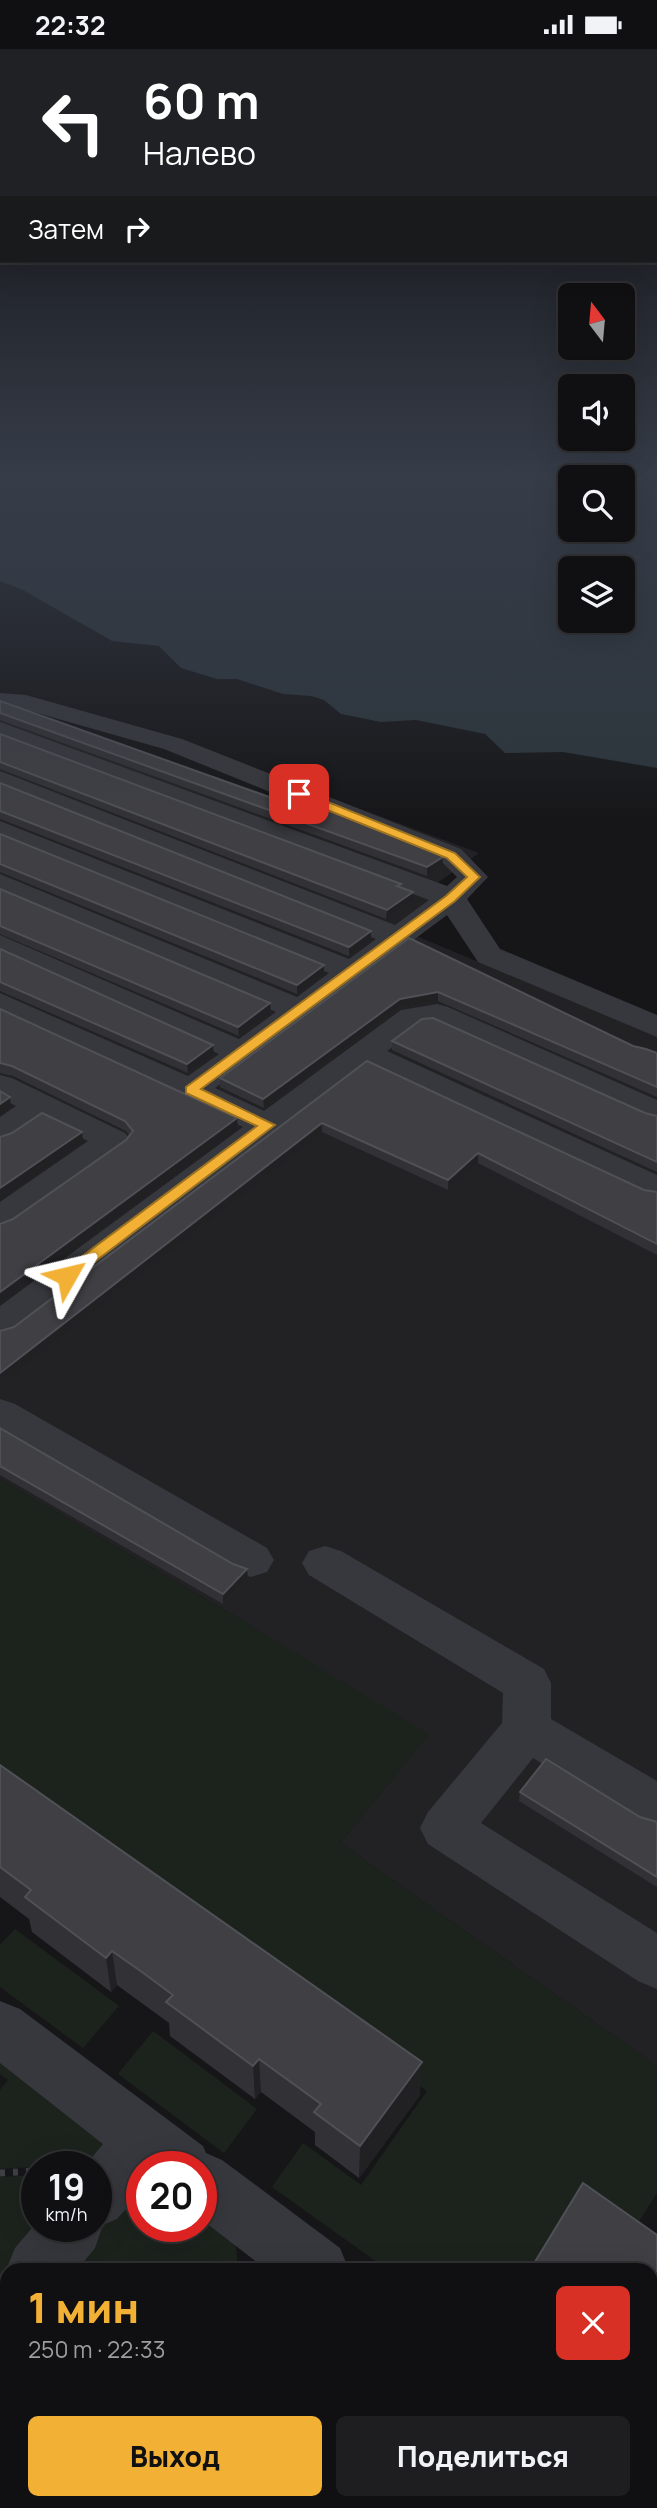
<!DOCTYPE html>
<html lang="ru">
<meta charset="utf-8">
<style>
:root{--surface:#101012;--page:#1e1e20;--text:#f1f3f6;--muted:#9c9d9f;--line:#303032;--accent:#f2b134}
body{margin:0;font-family:Manrope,sans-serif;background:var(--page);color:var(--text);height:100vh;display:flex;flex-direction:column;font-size:26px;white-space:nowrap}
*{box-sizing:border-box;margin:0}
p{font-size:23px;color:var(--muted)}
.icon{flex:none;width:38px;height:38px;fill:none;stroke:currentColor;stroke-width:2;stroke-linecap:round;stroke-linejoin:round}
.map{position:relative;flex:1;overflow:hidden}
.panel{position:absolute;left:0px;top:2214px;width:658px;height:247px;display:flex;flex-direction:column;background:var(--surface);border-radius:21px 21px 0 0;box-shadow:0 7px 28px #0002,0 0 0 2px var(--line)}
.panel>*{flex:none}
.guide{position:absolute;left:0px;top:0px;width:658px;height:214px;box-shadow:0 7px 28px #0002,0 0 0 2px var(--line);background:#202124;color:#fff;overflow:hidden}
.needle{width:46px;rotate:344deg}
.controls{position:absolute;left:558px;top:234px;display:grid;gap:14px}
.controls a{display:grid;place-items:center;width:77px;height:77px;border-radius:10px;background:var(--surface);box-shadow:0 7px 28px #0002,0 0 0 2px var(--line);font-size:35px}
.speed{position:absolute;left:21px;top:2102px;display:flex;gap:14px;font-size:35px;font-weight:700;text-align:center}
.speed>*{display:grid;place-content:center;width:91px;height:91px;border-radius:50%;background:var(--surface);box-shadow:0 7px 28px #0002,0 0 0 2px var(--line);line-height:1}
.speed small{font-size:18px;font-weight:400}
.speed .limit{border:10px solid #d22;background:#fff;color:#111}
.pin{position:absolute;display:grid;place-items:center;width:60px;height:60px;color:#fff;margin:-30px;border-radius:14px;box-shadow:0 4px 10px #0006}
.me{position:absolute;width:77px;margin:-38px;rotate:53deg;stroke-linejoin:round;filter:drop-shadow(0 0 5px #0008)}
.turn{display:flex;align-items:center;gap:24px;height:147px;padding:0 28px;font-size:32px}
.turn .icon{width:91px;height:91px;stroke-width:2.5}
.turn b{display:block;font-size:49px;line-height:60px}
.then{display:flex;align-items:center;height:66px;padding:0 28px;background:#0003;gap:14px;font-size:26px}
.round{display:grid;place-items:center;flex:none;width:74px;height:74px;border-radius:10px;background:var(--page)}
.head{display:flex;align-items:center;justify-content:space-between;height:119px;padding:0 28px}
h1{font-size:42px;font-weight:800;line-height:52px;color:var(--accent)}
.button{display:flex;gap:14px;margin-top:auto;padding:14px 28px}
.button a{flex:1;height:80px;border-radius:10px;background:var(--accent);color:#111;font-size:28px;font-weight:800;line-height:80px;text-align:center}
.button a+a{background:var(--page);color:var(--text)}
.status{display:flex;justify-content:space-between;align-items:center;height:49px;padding:0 35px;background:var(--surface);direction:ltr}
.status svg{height:19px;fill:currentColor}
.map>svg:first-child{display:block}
.built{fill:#222225}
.green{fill:#1c231d}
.water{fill:#2c353c;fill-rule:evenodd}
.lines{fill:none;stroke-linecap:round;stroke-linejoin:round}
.path{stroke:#3d3f44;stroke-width:7;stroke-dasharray:5 8;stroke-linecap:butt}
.minor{fill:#37383d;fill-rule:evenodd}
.wall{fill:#323236}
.shaded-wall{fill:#212124}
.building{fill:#3f3f44;stroke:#4f5156;stroke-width:2}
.route{fill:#f2b134;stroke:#9d7322;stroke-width:2}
</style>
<div class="status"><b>22:32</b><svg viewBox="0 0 49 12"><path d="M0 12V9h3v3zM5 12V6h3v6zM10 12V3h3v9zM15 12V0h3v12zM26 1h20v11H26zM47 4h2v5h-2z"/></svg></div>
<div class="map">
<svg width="657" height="2459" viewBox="0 0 657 2459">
<rect width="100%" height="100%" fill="#161618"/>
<path class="built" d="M0,656L278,757L307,740L479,804L432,838L444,843L397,879L657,987V2017L340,1794L428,1686L233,1566L0,1430Z"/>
<g class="green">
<path d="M0,1430L233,1566L429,1685L340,1794L657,2017V2144L626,2193L541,2221H388L272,2138L303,2094L361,2136L427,2042L0,1739Z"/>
<path d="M15,1880L119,1957L83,1999L0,1938V1896Z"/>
<path d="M153,1982L257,2060L224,2104L118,2025Z"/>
<path d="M0,2000L107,2086L103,2114L0,2120V2041L8,2031L0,2025Z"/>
<path d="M37,2126V2177L7,2221V2232L0,2240V2128Z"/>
<path d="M142,2148V2177H201V2161L235,2189L238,2221H78L65,2210C87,2187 110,2155 142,2148Z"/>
</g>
<path class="water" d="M0,430H570V481H623V430H657V719L563,703L505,704L485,685L416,671L381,673L341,665L324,651L311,647L283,645L237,630H217L181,619L159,597L112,592L23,541L0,532ZM570,520H623V572H570Z"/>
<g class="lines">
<path class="path" d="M0,2124L37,2122"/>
<g class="minor">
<path d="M0,644L26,646L182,690L461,800L488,828L467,850L500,900L657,966V988L478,913L447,866L215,1039L264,1062L401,961L437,955L448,958L657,1051V1074L645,1071L433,975L421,977L387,1002L657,1126V1151L644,1148L367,1018L14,1286L0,1290V1257L243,1078L0,966V944L188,1027L219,1005L0,906V886L239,990L276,963L0,845V825L297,948L329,924L0,790V772L349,910L376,890L0,739V722L395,876L429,851L0,690V673L447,837L457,828L441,812L164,700L16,658H0Z"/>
<path d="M0,1026L12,1029L125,1084L131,1091L125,1098L13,1178L0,1182V1153L88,1092L43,1070L12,1091L0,1095V1068L16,1057L0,1049Z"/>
<path d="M0,1350L15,1355L267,1499L274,1511L267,1523L251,1528L235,1523L0,1384Z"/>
<path d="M325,1497L341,1502L544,1620L551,1634V1670L657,1732V1781L639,1775L533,1709L481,1774L657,1884V1940L638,1932L428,1795L420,1779L428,1763L502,1674L503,1644L309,1526L302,1514L309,1502Z"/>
<path d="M0,1952L20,1960L203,2097L206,2104L222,2111L340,2199L349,2221H267L201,2170V2118H142V2142L117,2170L103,2176L95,2199L77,2221H7V2224L6,2221L15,2199L37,2173V2177H96V2118H84L103,2095L0,2014Z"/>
<path d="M7,2226V2295L0,2298V2228Z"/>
<path d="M237,2454H306L304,2459H235Z"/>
</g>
</g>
<g class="wall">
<path d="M0,652L443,808L442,817L427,827L0,671Z"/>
<path d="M0,685L401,835V839L413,852L386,870L0,720Z"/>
<path d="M0,734L371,891L349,907L0,770Z"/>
<path d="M0,785L324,916V925L297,945L0,823Z"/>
<path d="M0,840L270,954L271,964L239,987L0,885Z"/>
<path d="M409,889L633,997L657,1004V1048L438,952L399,959L264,1059L220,1038V1029Z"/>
<path d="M0,900L214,1006L188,1024L0,942Z"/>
<path d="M0,960L237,1069L238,1079L13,1170L126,1091L129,1086L126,1082L13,1027L0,1024Z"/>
<path d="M392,992L657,1067V1123L392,1001Z"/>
<path d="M367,1012L644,1141L657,1143V1206L478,1114L448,1141L322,1083L14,1278Z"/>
<path d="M0,1379L233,1515L247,1520L248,1530L223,1555L0,1426Z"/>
<path d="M0,1716L420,2046L359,2129L315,2096V2083L261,2043L255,2050L170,1987L169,1974L117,1936L111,1943L32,1883L29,1870L0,1848Z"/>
<path d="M520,1743L640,1768L657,1773V1838L519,1752Z"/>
<path d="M415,2454H611L608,2459H414Z"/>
</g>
<g class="shaded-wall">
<path d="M443,808L442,817L427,827V818Z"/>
<path d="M413,843V852L386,870L387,861Z"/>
<path d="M371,882V891L349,907V898Z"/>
<path d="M324,916V925L297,945V936Z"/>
<path d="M438,943V952L399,959L264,1059L263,1050L400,950Z"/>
<path d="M270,954L271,964L239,987L238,978Z"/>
<path d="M213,996L214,1006L188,1024L187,1015Z"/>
<path d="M10,1048L11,1057L0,1066V1055Z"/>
<path d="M237,1069L238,1079L0,1254V1243Z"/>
<path d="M322,1074V1083L0,1335V1324Z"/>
<path d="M82,1083L83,1092L0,1150V1139Z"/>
<path d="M478,1104V1114L448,1141V1131Z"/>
<path d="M247,1520L248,1530L223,1555V1545Z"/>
<path d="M112,1902L117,1936L111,1943L106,1909Z"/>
<path d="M259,2010L261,2043L255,2050L253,2017Z"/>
<path d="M422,2013L420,2046L359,2129L360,2097Z"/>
<path d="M657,2319V2329L651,2340V2330Z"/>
<path d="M110,2454H135L132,2459H106Z"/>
<path d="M606,2454H611L608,2459H603Z"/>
</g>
<g class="building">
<path d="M0,652L283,753L293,747L440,806L443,808L427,818L0,664Z"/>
<path d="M0,685L401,835L397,837L413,843L387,861L0,713Z"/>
<path d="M0,734L371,882L349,898L0,762Z"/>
<path d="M0,785L324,916L297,936L0,815Z"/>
<path d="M0,840L270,954L238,978L0,877Z"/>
<path d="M409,889L633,997L646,1000L657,1004V1038L438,943L400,950L263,1050L220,1029Z"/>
<path d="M0,900L213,996L187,1015L0,933Z"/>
<path d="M0,960L237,1069L0,1243V1175L13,1170L126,1091L133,1082L125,1072L12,1017L0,1014Z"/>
<path d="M433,969L645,1064L657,1067V1113L392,992L422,970Z"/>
<path d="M367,1012L644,1141L657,1143V1195L478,1104L448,1131L322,1074L0,1324V1282L14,1278Z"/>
<path d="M0,1042L10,1048L0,1055Z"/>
<path d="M42,1064L82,1083L0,1139V1088L12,1084Z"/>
<path d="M0,1379L233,1515L247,1520L223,1545L0,1417Z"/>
<path d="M546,1710L640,1768L657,1773V1828L520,1743Z"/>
<path d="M0,1716L422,2013L360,2097L314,2063L321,2055L259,2010L253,2017L166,1953L173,1946L142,1923L112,1902L106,1909L25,1848L31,1841L0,1818Z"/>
<path d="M583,2134L657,2186V2319L651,2330V2221H530Z"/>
<path d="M501,2215L509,2221H497Z"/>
<path d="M7,2395V2454H110L106,2459H0V2404Z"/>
<path d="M418,2454H606L603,2459H425Z"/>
</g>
<linearGradient id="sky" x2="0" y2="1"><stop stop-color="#0c0c0d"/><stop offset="0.55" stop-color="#363c48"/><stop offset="1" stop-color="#363c48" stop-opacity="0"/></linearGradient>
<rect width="657" height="775" fill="url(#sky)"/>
<path class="route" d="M295,743H303L455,804L480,828L455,852L201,1040L275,1076L72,1230H61L59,1227L61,1223L257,1077L186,1044V1038L446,847L467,828L447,809L295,748Z"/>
</svg>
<div class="controls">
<a><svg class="needle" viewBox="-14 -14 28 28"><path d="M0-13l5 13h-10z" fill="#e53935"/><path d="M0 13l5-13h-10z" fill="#9c9d9f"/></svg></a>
<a><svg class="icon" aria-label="sound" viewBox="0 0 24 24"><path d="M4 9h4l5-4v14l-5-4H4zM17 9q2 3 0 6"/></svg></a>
<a><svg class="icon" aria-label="search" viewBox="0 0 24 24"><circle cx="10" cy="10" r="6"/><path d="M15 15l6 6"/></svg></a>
<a><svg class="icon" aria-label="layers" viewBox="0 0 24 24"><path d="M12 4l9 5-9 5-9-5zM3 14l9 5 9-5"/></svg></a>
</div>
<div class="speed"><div>19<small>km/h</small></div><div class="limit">20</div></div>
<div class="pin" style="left:299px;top:745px;background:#d93025"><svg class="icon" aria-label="arrive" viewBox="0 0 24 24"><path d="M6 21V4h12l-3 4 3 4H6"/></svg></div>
<svg class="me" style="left:67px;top:1227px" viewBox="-20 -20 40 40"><path d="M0-17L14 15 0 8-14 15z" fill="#f2b134" stroke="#fff" stroke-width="4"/></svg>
<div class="guide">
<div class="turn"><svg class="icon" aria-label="left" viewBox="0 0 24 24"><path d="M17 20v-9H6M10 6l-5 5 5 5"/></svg><div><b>60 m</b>Налево</div></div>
<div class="then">Затем<svg class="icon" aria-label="right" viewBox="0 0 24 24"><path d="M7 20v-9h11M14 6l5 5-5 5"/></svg></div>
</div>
<section class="panel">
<div class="head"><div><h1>1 мин</h1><p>250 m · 22:33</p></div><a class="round" style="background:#d93025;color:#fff"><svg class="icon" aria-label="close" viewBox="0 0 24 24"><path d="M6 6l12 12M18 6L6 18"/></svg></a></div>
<div class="button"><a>Выход</a><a>Поделиться</a></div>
</section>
</div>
